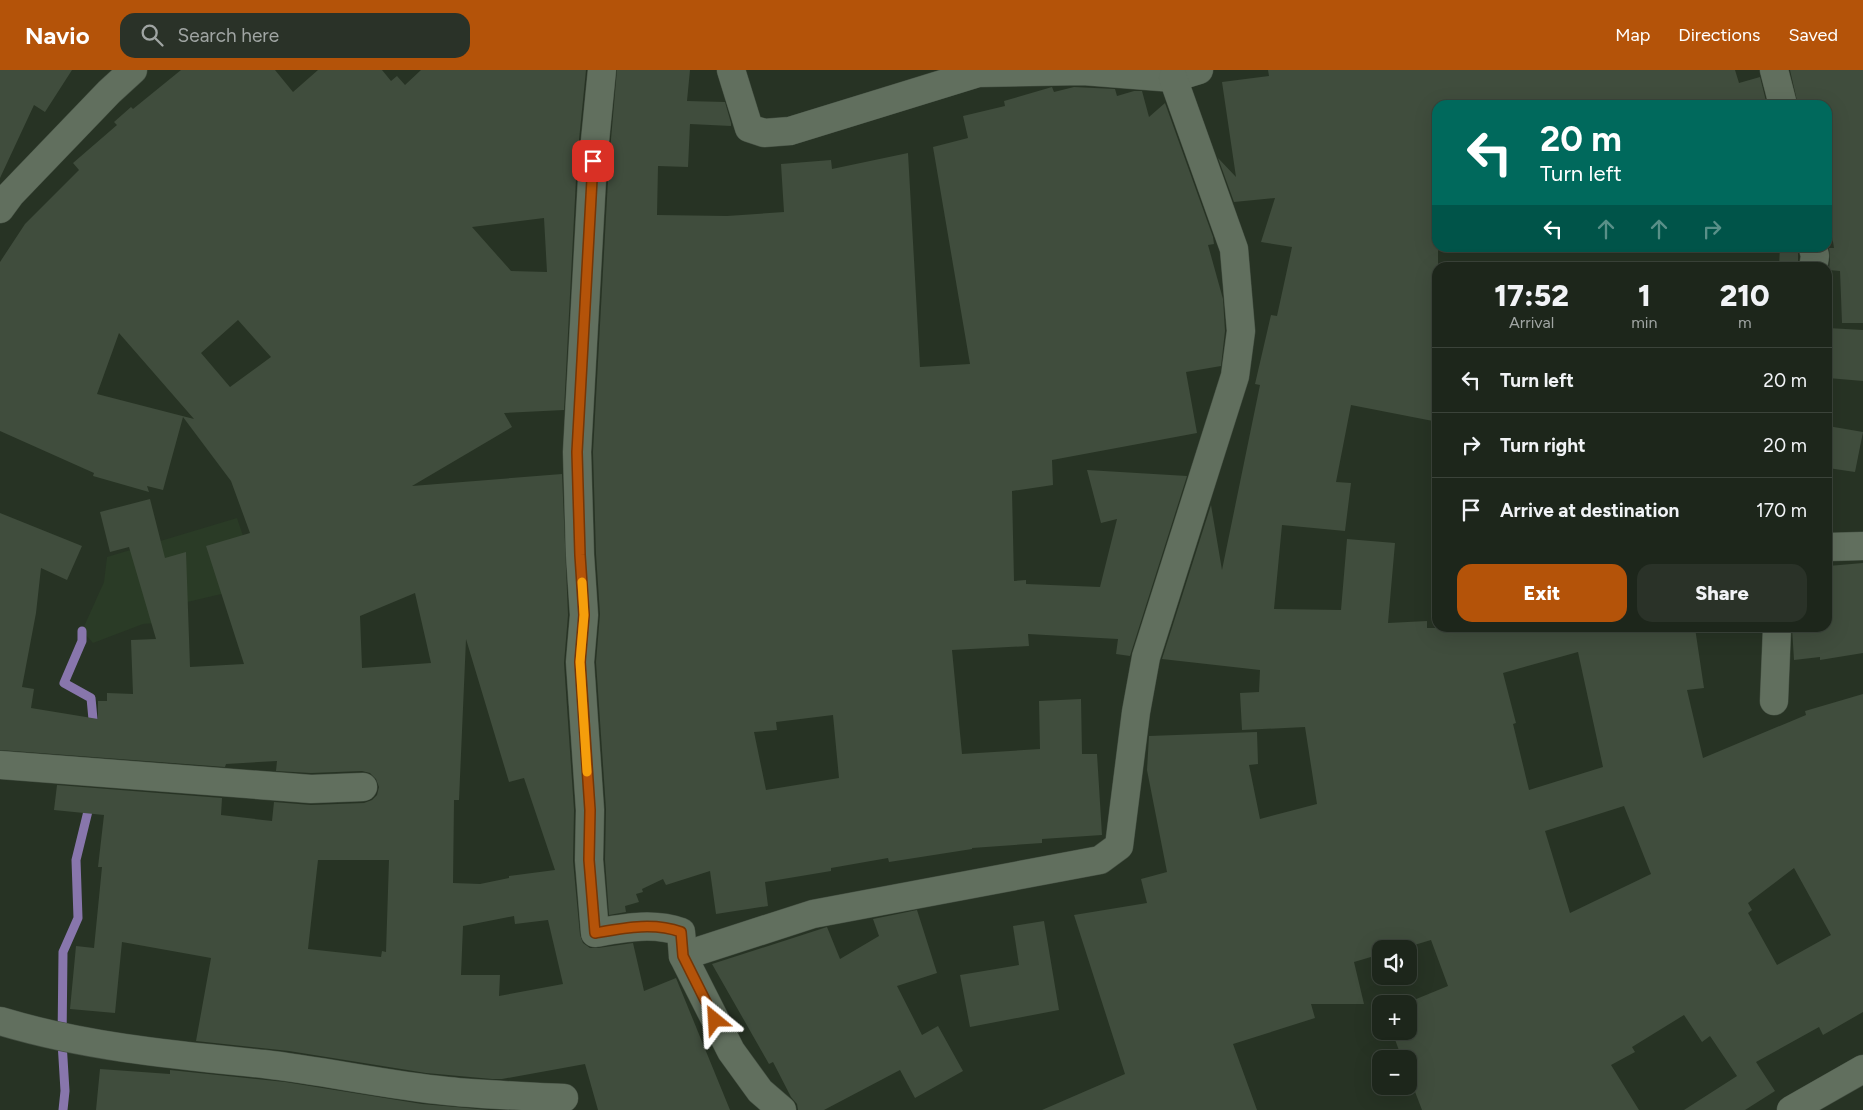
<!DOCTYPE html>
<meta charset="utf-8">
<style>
:root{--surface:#1d261b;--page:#2a3228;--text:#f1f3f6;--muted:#a0a5a3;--line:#3b433a;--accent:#b45309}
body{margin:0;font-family:Figtree,sans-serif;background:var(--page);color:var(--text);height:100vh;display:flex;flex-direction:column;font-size:19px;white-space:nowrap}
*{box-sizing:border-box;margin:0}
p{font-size:16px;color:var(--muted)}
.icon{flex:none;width:28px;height:28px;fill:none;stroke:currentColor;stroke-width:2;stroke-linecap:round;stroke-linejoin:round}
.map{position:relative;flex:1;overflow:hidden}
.sheet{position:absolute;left:1432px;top:192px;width:400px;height:370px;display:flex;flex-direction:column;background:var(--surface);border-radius:15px;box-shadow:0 5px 20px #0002,0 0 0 1px var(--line)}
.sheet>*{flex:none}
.guide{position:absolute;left:1432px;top:30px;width:400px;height:152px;border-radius:15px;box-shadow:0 5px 20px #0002,0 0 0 1px var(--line);background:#00695c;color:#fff;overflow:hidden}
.tools{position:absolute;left:1372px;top:870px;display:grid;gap:10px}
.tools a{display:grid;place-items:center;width:45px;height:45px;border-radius:10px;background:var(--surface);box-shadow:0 5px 20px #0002,0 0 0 1px var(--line);font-size:25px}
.pin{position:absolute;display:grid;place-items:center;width:42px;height:42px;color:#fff;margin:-21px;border-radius:10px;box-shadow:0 2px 8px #0006}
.me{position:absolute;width:55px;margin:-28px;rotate:333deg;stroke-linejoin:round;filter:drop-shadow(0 0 4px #0008)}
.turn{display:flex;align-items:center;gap:18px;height:105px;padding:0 25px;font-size:22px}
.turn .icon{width:65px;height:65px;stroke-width:2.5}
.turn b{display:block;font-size:35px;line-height:42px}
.lanes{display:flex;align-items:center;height:48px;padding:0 25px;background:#0003;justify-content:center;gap:25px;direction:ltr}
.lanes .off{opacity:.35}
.eta{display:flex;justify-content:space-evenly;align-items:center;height:85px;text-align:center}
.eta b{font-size:30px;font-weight:800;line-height:35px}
.cta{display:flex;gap:10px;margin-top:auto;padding:10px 25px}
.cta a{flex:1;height:58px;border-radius:15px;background:var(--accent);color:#fff;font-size:20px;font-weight:800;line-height:58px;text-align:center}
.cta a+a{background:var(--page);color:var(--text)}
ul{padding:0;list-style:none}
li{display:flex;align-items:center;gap:15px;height:65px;padding:0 25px;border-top:1px solid var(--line)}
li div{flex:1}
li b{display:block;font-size:19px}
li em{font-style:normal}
header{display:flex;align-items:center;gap:30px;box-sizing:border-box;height:70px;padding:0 25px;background:var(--accent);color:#fff}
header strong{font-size:24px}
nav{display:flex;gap:28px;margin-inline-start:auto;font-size:18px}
.search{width:350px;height:45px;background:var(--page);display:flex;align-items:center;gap:12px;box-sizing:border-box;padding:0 18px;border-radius:15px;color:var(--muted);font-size:19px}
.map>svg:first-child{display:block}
.built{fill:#2a3b26}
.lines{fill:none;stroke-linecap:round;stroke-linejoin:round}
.stream{stroke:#8876ac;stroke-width:9}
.building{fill:#404d3d;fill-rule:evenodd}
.street-casing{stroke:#455043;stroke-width:29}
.secondary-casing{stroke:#455043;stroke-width:29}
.street{stroke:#616f5e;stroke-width:28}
.secondary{stroke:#616f5e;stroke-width:28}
.route-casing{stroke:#753606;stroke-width:12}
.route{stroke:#b45309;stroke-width:9}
.slow{stroke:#f59e0b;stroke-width:9}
</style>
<header>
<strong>Navio</strong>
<div class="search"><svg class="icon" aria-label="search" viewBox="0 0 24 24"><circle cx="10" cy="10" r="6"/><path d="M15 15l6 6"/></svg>Search here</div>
<nav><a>Map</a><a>Directions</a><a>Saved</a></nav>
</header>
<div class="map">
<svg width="1863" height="1040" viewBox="0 0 1863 1040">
<rect width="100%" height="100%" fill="#273324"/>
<path class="built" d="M237,448L259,513L234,521L183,533L179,551L143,554L93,573L82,561L104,512L107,487Z"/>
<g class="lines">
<g class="stream">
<path d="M82,561V571L64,613L91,628L94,660"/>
<path d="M63,1040L65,1021L62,972L63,882L78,848L76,790L90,733"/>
</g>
</g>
<g class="building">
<path d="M0,0H72L45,42L34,35L0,108Z"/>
<path d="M181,0H275L293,22L318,0H382L391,11L397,6L405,15L421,0H586L577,90L564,340L504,343L512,357L412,416L562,404L568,545L564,593L574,740L573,791L580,865L583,873L590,878H598L633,873L644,921L676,908L730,1040H598L585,994L502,1009H492L426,1003L289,981L196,971L211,888L122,872L115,943L70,939L76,876L94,878L102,797H98L104,745L54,740L57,715L222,728L221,745L272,751L274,732L311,735L364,733L372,730L377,725L379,717L376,709L370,703L362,701L311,703L276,701L277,691L226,694L225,697L0,680V443L82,476L67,510L41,498L36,543L22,617L34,619L31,638L98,649V631H107V623L133,624L131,570L156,569L129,477L110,482L100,442L150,429L165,488L186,482L190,597L244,594L206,476L250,463L231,411L183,347L163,420L147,416L149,422L93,406L94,403L0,361V192L25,154L79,100L73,93L117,55L114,52L131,37L133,39ZM544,148L547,202L511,201L472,157ZM238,250L271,287L230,317L201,283ZM119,263L194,349L97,324ZM415,523L431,593L362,598L360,546ZM466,569L509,712L524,708L555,800L509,806V808L480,814L453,813L454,730H459ZM318,790H389L386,882L382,881L381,887L308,879ZM514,846L515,854L548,850L563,914L499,926L500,905H461L463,856Z"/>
<path d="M617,0H690L687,31L725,32L731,53V56L690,54L688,97L658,96L657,145L727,146L784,142L781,94L831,90L832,99L908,83L920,297L970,294L933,77L968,68L963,46L1005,36L1004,31L1052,17L1054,22L1074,17L1115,19L1117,26L1134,21H1142L1149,47L1165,33L1213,167L1214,174L1208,175L1223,229L1225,261L1221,296L1186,302L1197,363L1052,390L1053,415L1012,421L1014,511L1026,510V514L1100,517L1117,449L1101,453L1087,400L1187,406L1130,586L1116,584L1118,569L1028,564L1029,576L952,580L962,684L1040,679L1039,631L1081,629L1082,684H1097L1102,765L1042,769V773L972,778V779L889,792L888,788L831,798V801L765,812L768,836L716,844L710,801L666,815L663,809L642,819L643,822L636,824L639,832L625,836L626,842L609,845L605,790L606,739L596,592L600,544L596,484L593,382L609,92ZM833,645L839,708L766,720L754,662L777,660L776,652Z"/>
<path d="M1268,0H1735L1739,13L1760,7L1767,35H1438V352L1351,335L1336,412L1351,413L1345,461L1282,455L1274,539L1341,540L1347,469L1395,473L1388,553L1427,551V558H1695L1704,618L1687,620L1703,688L1806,645L1805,641L1863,624V942L1823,965L1819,957L1756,992L1775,1021L1745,1040H1684L1737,1006L1710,966L1702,972L1684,945L1632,977L1635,982L1611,995L1639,1040H1422L1409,1006V989H1402L1392,961H1409V934H1404L1448,916L1431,870L1401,879H1381V884L1354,892L1364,934H1311L1315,948L1233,974L1257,1040H1042L1125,1004L1074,845L1147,833L1141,809L1167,802L1147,700L1149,666L1257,662L1258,694L1249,695L1260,749L1317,734L1305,657L1242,660L1240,623L1259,622L1260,600L1162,589L1211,435L1222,500L1260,315L1255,314L1271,245L1277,246L1292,177L1261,172L1275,128L1234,132L1218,88L1236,107L1222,12L1269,6ZM1578,582L1603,697L1529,720L1513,654L1516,653L1503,603ZM1624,736L1651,804L1570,843L1545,761ZM1794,798L1831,865L1777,895L1748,843L1752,840L1748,833Z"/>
<path d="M1790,0H1863V253H1842L1840,201L1829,200L1830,188L1829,178H1834L1828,140V35H1798Z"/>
<path d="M1780,178H1798V197L1779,195Z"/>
<path d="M1828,258L1863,260V311L1828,308Z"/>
<path d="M1828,356L1863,362L1855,402L1828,398Z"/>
<path d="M1863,493V583L1820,590V587L1794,590L1792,558H1828V496Z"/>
<path d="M917,840L937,903L897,916L922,965L938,956L963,1001L915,1028L900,1000L824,1040H798L797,1034L791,1027L773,992L769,994L712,894L827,857L840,889L879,866L873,849Z"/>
<path d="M1044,851L1059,940L970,957L960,905L1019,895L1013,856Z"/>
<path d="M100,999L170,1004V1000L285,1012L422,1034L489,1040H96Z"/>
</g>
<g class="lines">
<defs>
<g id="street">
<path d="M602,0L593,91L577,382L580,485L584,545L580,592L590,740L589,790L595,863C624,858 653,852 681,862L683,886L731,981L760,1021L782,1040"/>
<path d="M731,0L749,58L764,63L790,61L978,3L1083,1L1173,8L1199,0"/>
<path d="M1774,0L1783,35"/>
<path d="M0,139L11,124L109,22L133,0"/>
<path d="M1813,198L1815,186L1813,178"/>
<path d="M1828,477L1863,476"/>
<path d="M1774,631L1777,558"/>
<path d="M0,695L311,719L363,717"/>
<path d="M683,886L813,844L1100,790L1119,776L1136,642L1146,587L1235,306L1241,261L1234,179L1173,8"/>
<path d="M0,951C86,977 175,985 264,994C325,1001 386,1015 447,1021C486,1025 525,1026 564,1028"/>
</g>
<path id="secondary" d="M1791,1040L1863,999"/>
</defs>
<use href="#street" class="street-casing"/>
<use href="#secondary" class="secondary-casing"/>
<use href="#street" class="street"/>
<use href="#secondary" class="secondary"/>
</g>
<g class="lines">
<defs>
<path id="route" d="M593,91L577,382L580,485L584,545L580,592L590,740L589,790L595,863C624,858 653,852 681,862L683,886L715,950"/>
</defs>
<use href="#route" class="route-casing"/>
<use href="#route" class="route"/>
<path class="slow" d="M582,512L584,545L580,592L587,702"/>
</g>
</svg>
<div class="tools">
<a><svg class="icon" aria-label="sound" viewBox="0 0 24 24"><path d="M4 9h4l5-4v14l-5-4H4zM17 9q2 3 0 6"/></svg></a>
<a>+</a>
<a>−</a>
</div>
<div class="pin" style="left:593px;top:91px;background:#d93025"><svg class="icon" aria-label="arrive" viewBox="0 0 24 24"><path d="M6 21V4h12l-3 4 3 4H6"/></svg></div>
<svg class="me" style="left:715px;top:950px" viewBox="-20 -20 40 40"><path d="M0-17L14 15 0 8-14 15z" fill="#b45309" stroke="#fff" stroke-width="4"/></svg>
<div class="guide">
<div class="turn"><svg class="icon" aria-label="left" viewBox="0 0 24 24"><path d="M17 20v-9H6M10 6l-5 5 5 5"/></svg><div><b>20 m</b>Turn left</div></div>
<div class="lanes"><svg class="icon" aria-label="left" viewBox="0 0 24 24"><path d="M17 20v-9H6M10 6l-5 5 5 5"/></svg><svg class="icon off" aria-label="ahead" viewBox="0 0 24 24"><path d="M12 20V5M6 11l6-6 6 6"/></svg><svg class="icon off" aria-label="ahead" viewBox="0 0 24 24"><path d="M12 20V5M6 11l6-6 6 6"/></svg><svg class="icon off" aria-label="right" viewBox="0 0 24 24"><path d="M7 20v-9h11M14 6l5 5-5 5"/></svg></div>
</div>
<section class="sheet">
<div class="eta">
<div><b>17:52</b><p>Arrival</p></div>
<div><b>1</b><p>min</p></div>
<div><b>210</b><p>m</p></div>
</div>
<ul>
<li><svg class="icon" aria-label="left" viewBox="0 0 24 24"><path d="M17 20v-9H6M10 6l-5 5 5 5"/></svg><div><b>Turn left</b></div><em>20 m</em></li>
<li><svg class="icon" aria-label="right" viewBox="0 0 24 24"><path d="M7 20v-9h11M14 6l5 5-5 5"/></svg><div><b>Turn right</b></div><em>20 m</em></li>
<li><svg class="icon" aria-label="arrive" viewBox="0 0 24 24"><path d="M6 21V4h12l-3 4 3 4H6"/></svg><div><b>Arrive at destination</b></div><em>170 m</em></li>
</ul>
<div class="cta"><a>Exit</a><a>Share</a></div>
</section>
</div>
